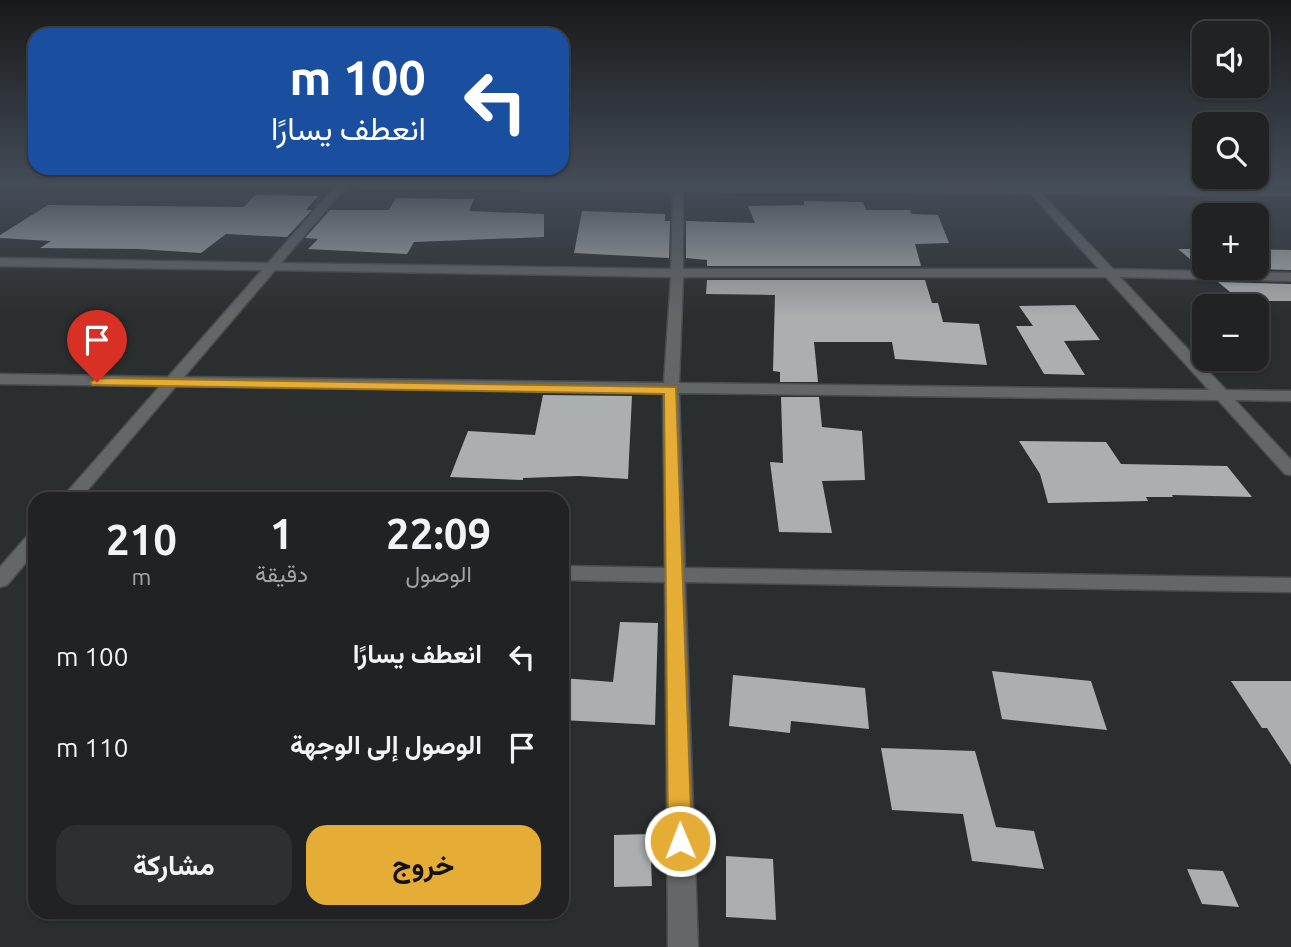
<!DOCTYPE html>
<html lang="ar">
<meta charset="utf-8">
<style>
:root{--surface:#202223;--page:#2d2f30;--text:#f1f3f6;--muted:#a2a4a6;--line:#3d3f41;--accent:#e6ad36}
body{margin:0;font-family:Ubuntu,Vazirmatn,sans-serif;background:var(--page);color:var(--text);direction:rtl;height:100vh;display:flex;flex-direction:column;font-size:26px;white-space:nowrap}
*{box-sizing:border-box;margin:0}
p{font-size:23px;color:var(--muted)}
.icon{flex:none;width:38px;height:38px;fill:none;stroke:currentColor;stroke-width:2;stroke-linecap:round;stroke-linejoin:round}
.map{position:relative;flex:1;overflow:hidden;direction:ltr}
.drawer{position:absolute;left:28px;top:492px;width:541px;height:427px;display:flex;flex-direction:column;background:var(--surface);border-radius:21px;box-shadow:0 2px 5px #0004,0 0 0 2px var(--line);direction:rtl}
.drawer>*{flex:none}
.banner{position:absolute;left:28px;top:28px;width:541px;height:147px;border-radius:21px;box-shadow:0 2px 5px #0004,0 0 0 2px var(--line);direction:rtl;background:#1a4fa0;color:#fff;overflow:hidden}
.buttons{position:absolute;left:1192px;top:21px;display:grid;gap:14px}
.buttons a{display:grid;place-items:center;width:77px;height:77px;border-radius:14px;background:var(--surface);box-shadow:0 2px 5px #0004,0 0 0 2px var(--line);font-size:35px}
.pin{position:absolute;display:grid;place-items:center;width:60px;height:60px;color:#fff;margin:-72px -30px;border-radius:50% 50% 50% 0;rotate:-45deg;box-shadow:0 0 7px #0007}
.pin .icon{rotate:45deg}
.me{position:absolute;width:77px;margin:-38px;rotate:359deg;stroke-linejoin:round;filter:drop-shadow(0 0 5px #0008)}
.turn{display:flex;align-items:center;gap:24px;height:147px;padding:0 28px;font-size:32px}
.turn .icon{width:91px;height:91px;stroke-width:2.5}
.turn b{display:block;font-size:49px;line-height:60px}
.eta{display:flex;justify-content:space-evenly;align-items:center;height:119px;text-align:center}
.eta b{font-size:42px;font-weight:700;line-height:49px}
.cta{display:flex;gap:14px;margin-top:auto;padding:14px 28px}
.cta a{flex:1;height:80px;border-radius:21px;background:var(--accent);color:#111;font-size:28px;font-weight:700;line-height:80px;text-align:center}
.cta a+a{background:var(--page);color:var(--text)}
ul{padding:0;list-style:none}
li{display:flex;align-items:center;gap:21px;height:91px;padding:0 28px}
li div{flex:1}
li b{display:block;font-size:26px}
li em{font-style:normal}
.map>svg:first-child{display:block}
.building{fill:#acafb0}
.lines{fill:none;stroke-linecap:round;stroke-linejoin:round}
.minor-casing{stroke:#4a4c4d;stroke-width:3}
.minor{fill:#646768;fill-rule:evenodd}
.route{fill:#e6ad36;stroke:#967023;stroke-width:2}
</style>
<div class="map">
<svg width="1291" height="947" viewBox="0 0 1291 947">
<rect width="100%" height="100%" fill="#2b2e2f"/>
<g class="building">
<path d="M255,195L318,196L306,210H312L287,237L226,234L201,253L139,249L40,248L51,241L0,238V235L48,205L244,207Z"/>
<path d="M396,198L474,199L469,211L544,214V237L414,242L407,254L308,249L318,239L305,238L330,210H389Z"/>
<path d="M804,201L863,202L866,210H910L911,214L938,215L949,243L915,244L921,266H707V260L686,258V221L755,223L748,206L804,205Z"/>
<path d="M582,211L665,214V221H670L669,258L574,253Z"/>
<path d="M1178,249H1204V268H1256V249L1291,250V270L1201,268Z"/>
<path d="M707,280H925L932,303H938L943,322L979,324L987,365L895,359L892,342H814L818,382H780V372L773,371L775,295L706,294Z"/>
<path d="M1218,282L1291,284V301H1241Z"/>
<path d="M1075,305L1100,340L1064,341L1085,375L1044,374L1016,326H1033L1019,306Z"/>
<path d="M543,395L632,396L628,479L579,476L523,478V480L450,477L468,431L535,435Z"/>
<path d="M781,397H819L822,427L862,431L865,480L822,481L832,533L779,532L770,462L783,463Z"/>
<path d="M1019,441L1106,442L1121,464L1227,466L1252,497L1172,495L1173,497H1146L1148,501L1048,503L1040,474Z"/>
<path d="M620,622L658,623L655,725L562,720V678L613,682Z"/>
<path d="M992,671L1091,681L1107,730L1002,719Z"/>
<path d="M733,675L865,688L869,729L791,721L790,733L729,726Z"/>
<path d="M1231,681H1291V765L1267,728H1262Z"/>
<path d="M881,748L975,751L996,827L1034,831L1044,869L972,861L963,814L892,810Z"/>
<path d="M650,834L652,886L614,887V835Z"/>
<path d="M726,856L773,859L776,920L726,917Z"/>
<path d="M1187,869L1223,871L1239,907L1202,904Z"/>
</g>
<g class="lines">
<defs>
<g id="minor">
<path d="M337,185H347L281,263L671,269L673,191L363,188L358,185L1025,188L1026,185H1033L1036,188L1291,190V196L1042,194L1113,269L1291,273V281L1120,277L1226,390L1291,391V401L1235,400L1291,460V475L1285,474L1218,400L679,393L685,568L1291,578V592L685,582L698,947H668L665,582L562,580V566L665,568L663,392L176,386L80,499H61L160,386L0,384V374L168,377L262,270L0,266V258L268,263ZM683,191L1031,194L1099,269H683ZM275,270L671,277L664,383L184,377ZM683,277H1106L1209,390L679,383Z"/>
<path d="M35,533V552L7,585L0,587V567L28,535Z"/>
</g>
</defs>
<use href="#minor" class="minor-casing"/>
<use href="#minor" class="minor"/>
</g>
<linearGradient id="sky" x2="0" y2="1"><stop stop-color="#18191a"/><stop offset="0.58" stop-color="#444c58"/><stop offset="1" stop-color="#444c58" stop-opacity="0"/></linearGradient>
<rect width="1291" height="317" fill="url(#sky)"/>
<path class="route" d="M97,378L676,387L692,841L689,848L680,852L671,848L668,841L664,394L92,385L90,382Z"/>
</svg>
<div class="buttons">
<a><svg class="icon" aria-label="sound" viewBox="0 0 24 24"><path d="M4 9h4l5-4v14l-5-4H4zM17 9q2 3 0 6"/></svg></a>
<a><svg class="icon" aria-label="search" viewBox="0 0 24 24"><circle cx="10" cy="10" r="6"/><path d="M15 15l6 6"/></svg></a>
<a>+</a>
<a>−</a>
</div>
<div class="pin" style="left:97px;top:382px;background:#d93025"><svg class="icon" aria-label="arrive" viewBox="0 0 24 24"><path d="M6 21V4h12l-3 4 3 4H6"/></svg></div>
<svg class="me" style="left:680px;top:841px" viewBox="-20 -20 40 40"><circle r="17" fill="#e6ad36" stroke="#fff" stroke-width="3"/><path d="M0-11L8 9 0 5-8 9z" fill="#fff"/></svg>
<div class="banner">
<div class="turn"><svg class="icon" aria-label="left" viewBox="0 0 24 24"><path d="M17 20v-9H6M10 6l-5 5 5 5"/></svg><div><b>100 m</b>انعطف يسارًا</div></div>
</div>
<section class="drawer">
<div class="eta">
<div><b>22:09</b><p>الوصول</p></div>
<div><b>1</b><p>دقيقة</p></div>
<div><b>210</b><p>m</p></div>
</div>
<ul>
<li><svg class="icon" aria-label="left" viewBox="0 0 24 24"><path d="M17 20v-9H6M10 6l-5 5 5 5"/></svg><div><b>انعطف يسارًا</b></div><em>100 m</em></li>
<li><svg class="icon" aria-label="arrive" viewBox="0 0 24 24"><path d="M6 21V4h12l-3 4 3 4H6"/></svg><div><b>الوصول إلى الوجهة</b></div><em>110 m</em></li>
</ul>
<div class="cta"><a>خروج</a><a>مشاركة</a></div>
</section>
</div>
